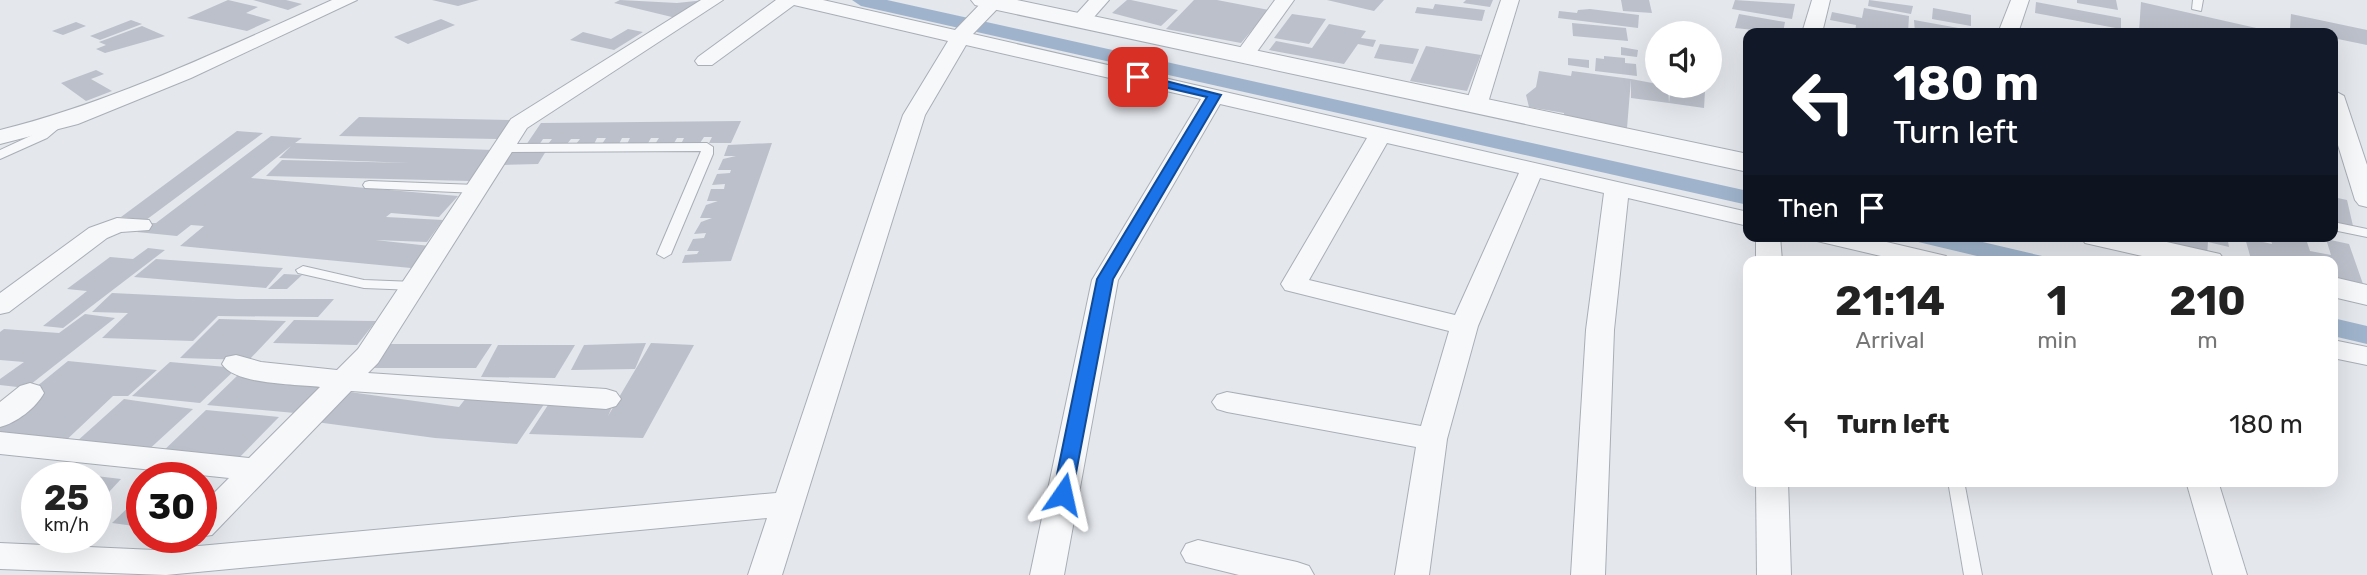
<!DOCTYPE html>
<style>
:root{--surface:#fff;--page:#f6f6f6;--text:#222;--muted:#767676}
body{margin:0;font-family:Rubik,sans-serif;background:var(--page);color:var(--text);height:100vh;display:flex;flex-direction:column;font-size:26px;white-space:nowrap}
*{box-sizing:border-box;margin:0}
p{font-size:23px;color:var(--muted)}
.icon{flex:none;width:38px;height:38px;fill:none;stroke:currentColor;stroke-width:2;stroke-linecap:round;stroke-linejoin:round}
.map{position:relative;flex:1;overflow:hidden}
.sheet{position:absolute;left:1743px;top:256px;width:595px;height:231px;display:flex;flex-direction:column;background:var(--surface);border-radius:14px;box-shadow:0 7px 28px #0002}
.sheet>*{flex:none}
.guide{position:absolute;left:1743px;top:28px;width:595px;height:214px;border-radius:14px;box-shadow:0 7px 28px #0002;background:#111827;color:#fff;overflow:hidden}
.controls{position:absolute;left:1645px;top:21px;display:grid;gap:14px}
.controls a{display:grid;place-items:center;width:77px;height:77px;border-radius:50%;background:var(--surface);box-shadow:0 7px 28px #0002;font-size:35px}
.speed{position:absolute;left:21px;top:462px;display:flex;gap:14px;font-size:35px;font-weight:700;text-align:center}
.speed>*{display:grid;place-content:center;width:91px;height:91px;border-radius:50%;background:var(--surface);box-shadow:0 7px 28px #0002;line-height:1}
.speed small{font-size:18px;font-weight:400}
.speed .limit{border:10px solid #d22;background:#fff;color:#111}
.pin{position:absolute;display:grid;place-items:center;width:60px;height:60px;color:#fff;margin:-30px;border-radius:14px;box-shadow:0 4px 10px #0006}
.me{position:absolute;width:77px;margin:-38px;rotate:11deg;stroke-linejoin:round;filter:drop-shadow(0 0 5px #0008)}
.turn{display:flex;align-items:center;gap:24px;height:147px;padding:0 35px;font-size:32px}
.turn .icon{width:91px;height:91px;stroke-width:2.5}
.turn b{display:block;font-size:49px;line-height:60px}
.then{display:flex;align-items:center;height:66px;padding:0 35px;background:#0003;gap:14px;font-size:26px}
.eta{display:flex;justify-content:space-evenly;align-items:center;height:119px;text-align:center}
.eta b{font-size:42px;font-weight:700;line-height:49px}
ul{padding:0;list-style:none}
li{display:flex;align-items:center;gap:21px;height:98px;padding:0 35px}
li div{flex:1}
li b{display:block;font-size:26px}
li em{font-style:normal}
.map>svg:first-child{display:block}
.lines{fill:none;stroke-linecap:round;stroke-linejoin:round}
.canal{fill:#9fb4cc;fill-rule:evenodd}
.building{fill:#bbc0ca}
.service-casing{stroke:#a9aeb7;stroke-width:2}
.minor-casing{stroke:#a9aeb7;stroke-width:2}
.tertiary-casing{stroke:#a9aeb7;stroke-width:2}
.service{fill:#f7f8fa;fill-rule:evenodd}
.minor{fill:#f7f8fa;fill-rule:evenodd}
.tertiary{fill:#f7f8fa;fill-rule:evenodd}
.route{fill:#1a73e8;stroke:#114b97;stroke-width:2}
</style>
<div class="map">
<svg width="2367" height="575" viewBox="0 0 2367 575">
<rect width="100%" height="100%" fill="#e4e7ec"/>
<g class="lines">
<g class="canal">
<path d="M852,0H887L1748,191V205L861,6Z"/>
<path d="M1911,236H1957L2042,256L2046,261H1998L1914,241Z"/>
<path d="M2333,318L2367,326V344L2333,336Z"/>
</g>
</g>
<g class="building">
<path d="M228,0L258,7L246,13L271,20L247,31L187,18Z"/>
<path d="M253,0H286L302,4L288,10Z"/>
<path d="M432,0H479L458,6Z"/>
<path d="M620,0L677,3L705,0L676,18L614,3Z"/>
<path d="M1127,0H1131L1178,10L1161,26L1112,13Z"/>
<path d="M1194,0H1217L1269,10L1241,43L1166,29Z"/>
<path d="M1327,0H1384L1374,11Z"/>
<path d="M1466,0H1493L1490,7L1463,3Z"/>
<path d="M1621,0H1649L1652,13L1623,11Z"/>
<path d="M1735,0L1795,4L1792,19L1732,9Z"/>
<path d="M1869,0L1913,6L1911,14L1868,6Z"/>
<path d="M2077,0H2116L2118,10L2077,3Z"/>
<path d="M2036,2L2121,18V29L2035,13Z"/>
<path d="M2141,2L2274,32V33L2139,32Z"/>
<path d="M1435,4L1485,10L1482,21L1415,13L1417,7L1433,9Z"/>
<path d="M1864,8L1909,16L1908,33H1855L1856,25L1830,20L1832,12L1862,18Z"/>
<path d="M1933,8L1971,15V26L1932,19Z"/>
<path d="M1590,9L1639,15L1638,28L1558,18L1559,11L1577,13L1578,10Z"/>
<path d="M1292,14L1326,19L1309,44L1274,38Z"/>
<path d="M1739,14L1785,22L1783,33L1735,28Z"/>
<path d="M2291,14L2367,30V45L2333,38V33L2290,29Z"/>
<path d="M441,19L455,25L408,44L394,37Z"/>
<path d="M131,20L142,24L100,40L90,36Z"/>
<path d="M1914,20L1964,29V33H1915Z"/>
<path d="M76,22L86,26L63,35L52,31Z"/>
<path d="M1572,23L1626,28L1628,41L1573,36Z"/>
<path d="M1329,24L1366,31L1361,38L1376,40L1373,47L1358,44L1344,64L1269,50L1276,41L1312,48Z"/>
<path d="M142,26L165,36L105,53L96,49L106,45L99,42Z"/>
<path d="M628,29L643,32L614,50L570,40L583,32L611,39Z"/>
<path d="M1380,44L1419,49L1413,64L1374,58Z"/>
<path d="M1426,46L1481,55L1467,91L1410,81Z"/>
<path d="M1621,47L1638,50L1637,57L1621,55Z"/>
<path d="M1604,56L1625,58V63L1636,64L1637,76L1595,71L1596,58L1604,59Z"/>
<path d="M1568,58L1589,60V68L1568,65Z"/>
<path d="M96,70L104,74L91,79L112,91L86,101L61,83Z"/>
<path d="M1539,71L1571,76L1572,71L1631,79L1627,128L1564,119V113L1529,107L1526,95L1536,87Z"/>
<path d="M1631,79L1668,86L1669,103L1631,98Z"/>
<path d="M1671,86L1705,91L1704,108L1669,103Z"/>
<path d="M359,117L514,120L497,139L339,136Z"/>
<path d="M741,121L731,143H709L712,137H704L700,143L681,144L684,138H677L674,143L655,144L659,138H651L648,143L627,144L630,138H622L619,144H602L606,138H597L594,144H576L580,139H571L567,144H548L552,139H543L539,145H526L541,123Z"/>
<path d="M237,131L263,133L146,220L121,217Z"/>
<path d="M271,136L302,138L295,143L493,150L470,181L266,176L282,160L410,163L279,158L291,146L251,178L458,196L439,217L391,213L386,217L443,220L427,242L375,240L430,246L411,268L180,246L204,226L191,225L177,236L137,232L150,223H156Z"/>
<path d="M772,143L731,261L682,263L685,255L697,254L699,251H687L693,239L704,238L706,233L694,234L701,222L712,218H700L706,205L718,201H707L711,189H724L725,184L712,185L717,174L730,173L731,170H718L723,159L736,156H724L728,145Z"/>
<path d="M546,151L538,164L503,165L512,152Z"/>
<path d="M2333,197L2347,200L2353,226L2333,222Z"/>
<path d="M2138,236H2227L2229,247L2208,242L2207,255Z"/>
<path d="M2270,236H2305L2310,251L2331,255L2326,239L2349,244L2363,284L2333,277V261L2251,259L2245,238L2272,244Z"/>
<path d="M148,248L165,250L63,328L43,326L87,291L67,289L110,257L133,259Z"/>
<path d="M156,259L283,268L266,288L134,277Z"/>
<path d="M284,274L302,275L287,289H268Z"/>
<path d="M112,293L237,299H334L318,317L218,316L193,341L102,338L128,313L92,312Z"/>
<path d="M85,314L115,318L26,388L0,385V379L24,362L0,360V332L4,329L59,333Z"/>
<path d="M219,319L286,321L249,360L180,358Z"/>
<path d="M294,320L376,321L357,345L273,343Z"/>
<path d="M646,343L635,369L571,370L584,345Z"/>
<path d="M651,343L694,345L643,438L529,434L548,405L612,407L608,416Z"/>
<path d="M387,344H492L476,368H369Z"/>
<path d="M498,345H575L555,378L481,377Z"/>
<path d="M68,361L157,370L128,396H113L60,446L0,439V426L44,390L36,387Z"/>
<path d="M170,362L237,368L200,403L132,396Z"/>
<path d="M238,375L323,384L295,413L207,405Z"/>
<path d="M342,391L459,407L470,393L549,397L517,444L435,438L316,422Z"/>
<path d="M124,399L193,409L145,453L75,443Z"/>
<path d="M206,410L279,417L235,462L159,455Z"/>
<path d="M96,476L121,479L96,506Z"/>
<path d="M201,488L215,490L201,504Z"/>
<path d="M142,494V527L112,523Z"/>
</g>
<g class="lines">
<defs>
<g id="service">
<path d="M2193,0H2203L2201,11L2192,9Z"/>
<path d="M62,116L68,120L66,122L47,138L0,159V150L39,132Z"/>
<path d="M707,143L713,147V154L671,254L664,258L657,254L701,151L504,152L498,148L504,144Z"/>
<path d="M369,181L477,185L483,189L477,193L365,188L363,185L365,182Z"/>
<path d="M2333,222L2367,229V237L2333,230Z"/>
<path d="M303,266L364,280L415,282L422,286L415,290L364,288L298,273L296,270Z"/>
<path d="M1948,481H1964L1982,575H1964Z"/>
</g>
<g id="minor">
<path d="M332,0H357L191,78L78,124L0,144V130C116,101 223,49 332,0Z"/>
<path d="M701,0H723L527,128L378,363L368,373L606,389L616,392L621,399L616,406L606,409L351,391L212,535L198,537H201V506L229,478L0,454V432L249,458L320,387C296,384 235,385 222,364L226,357L236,355L261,362L337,370L358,349L511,119Z"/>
<path d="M776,0H823L955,30L984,0H1001L1000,6L973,34L1748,212V226L1628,198L1614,330L1605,575H1571L1586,330L1604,193L1540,178L1478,326L1447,439L1429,575H1395L1416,447L1227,412L1217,409L1212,402L1217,395L1227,392L1421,426L1449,331L1285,290L1281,284L1367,138L1220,104L1118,280L1064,575H1030L1092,280L1201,99L966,45L925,115L782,575H748L767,518L166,575L0,569V543L155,550L776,493L903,115L948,41L794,5L712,65H698L695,61L698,57ZM1387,143L1519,173L1455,315L1309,280Z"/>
<path d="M1089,0H1109L1087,25H1073L1070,21Z"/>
<path d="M1275,0H1294L1251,60H1237L1234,56Z"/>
<path d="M1501,0H1519L1487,106L1484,111H1468L1465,106Z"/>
<path d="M1812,0H1830L1822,33H1802Z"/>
<path d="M2011,0H2029L2018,33H1998Z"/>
<path d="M2333,90L2344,96L2367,165V207L2359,205L2355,200L2333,129Z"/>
<path d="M117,218L149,220L152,225L149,230L121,232L107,238L9,312L0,314V293L89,228Z"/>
<path d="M1756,236H1780L1782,261H1756Z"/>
<path d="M1814,236H1861L1946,256L1950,261H1902L1817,241Z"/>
<path d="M2333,340L2367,347V365L2333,358Z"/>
<path d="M30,383L40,386L44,393C36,408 16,423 0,427V402L20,386Z"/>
<path d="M1756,481H1788L1791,575H1757Z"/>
<path d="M2186,481H2218L2247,575H2213Z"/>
<path d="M1198,540L1297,562L1309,566L1314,575H1239L1186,562L1181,553L1186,544Z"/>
</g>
<g id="tertiary">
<path d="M971,0H1017L1748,154V172L983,7L975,5Z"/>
<path d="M2080,236H2140L2220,254L2225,261H2164L2085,243Z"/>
<path d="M2333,277L2367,285V305L2333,297Z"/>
</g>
</defs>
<use href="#service" class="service-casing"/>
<use href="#minor" class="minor-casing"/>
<use href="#tertiary" class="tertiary-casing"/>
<use href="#service" class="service"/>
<use href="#minor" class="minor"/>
<use href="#tertiary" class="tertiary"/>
</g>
<path class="route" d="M1138,74L1221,95L1113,279L1072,494L1063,501L1053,494L1097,279L1207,97L1134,80L1132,77Z"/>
</svg>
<div class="controls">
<a><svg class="icon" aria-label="sound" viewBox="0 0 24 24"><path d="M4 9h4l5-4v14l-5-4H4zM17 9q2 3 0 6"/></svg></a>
</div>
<div class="speed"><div>25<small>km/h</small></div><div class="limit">30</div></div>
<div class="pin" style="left:1138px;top:77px;background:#d93025"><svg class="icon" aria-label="arrive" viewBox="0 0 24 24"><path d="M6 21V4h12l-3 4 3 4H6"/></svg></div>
<svg class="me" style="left:1063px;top:494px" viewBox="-20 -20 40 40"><path d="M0-17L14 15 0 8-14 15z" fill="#1a73e8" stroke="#fff" stroke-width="4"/></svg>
<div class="guide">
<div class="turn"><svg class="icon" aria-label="left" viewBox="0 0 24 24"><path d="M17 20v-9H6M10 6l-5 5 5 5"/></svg><div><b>180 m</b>Turn left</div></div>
<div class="then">Then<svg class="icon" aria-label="arrive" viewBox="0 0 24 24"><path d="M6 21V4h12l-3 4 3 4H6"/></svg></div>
</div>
<section class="sheet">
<div class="eta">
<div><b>21:14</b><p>Arrival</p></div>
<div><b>1</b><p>min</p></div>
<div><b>210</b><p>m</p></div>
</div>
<ul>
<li><svg class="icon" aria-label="left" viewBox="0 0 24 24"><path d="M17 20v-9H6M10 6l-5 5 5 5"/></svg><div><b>Turn left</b></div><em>180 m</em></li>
</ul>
</section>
</div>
